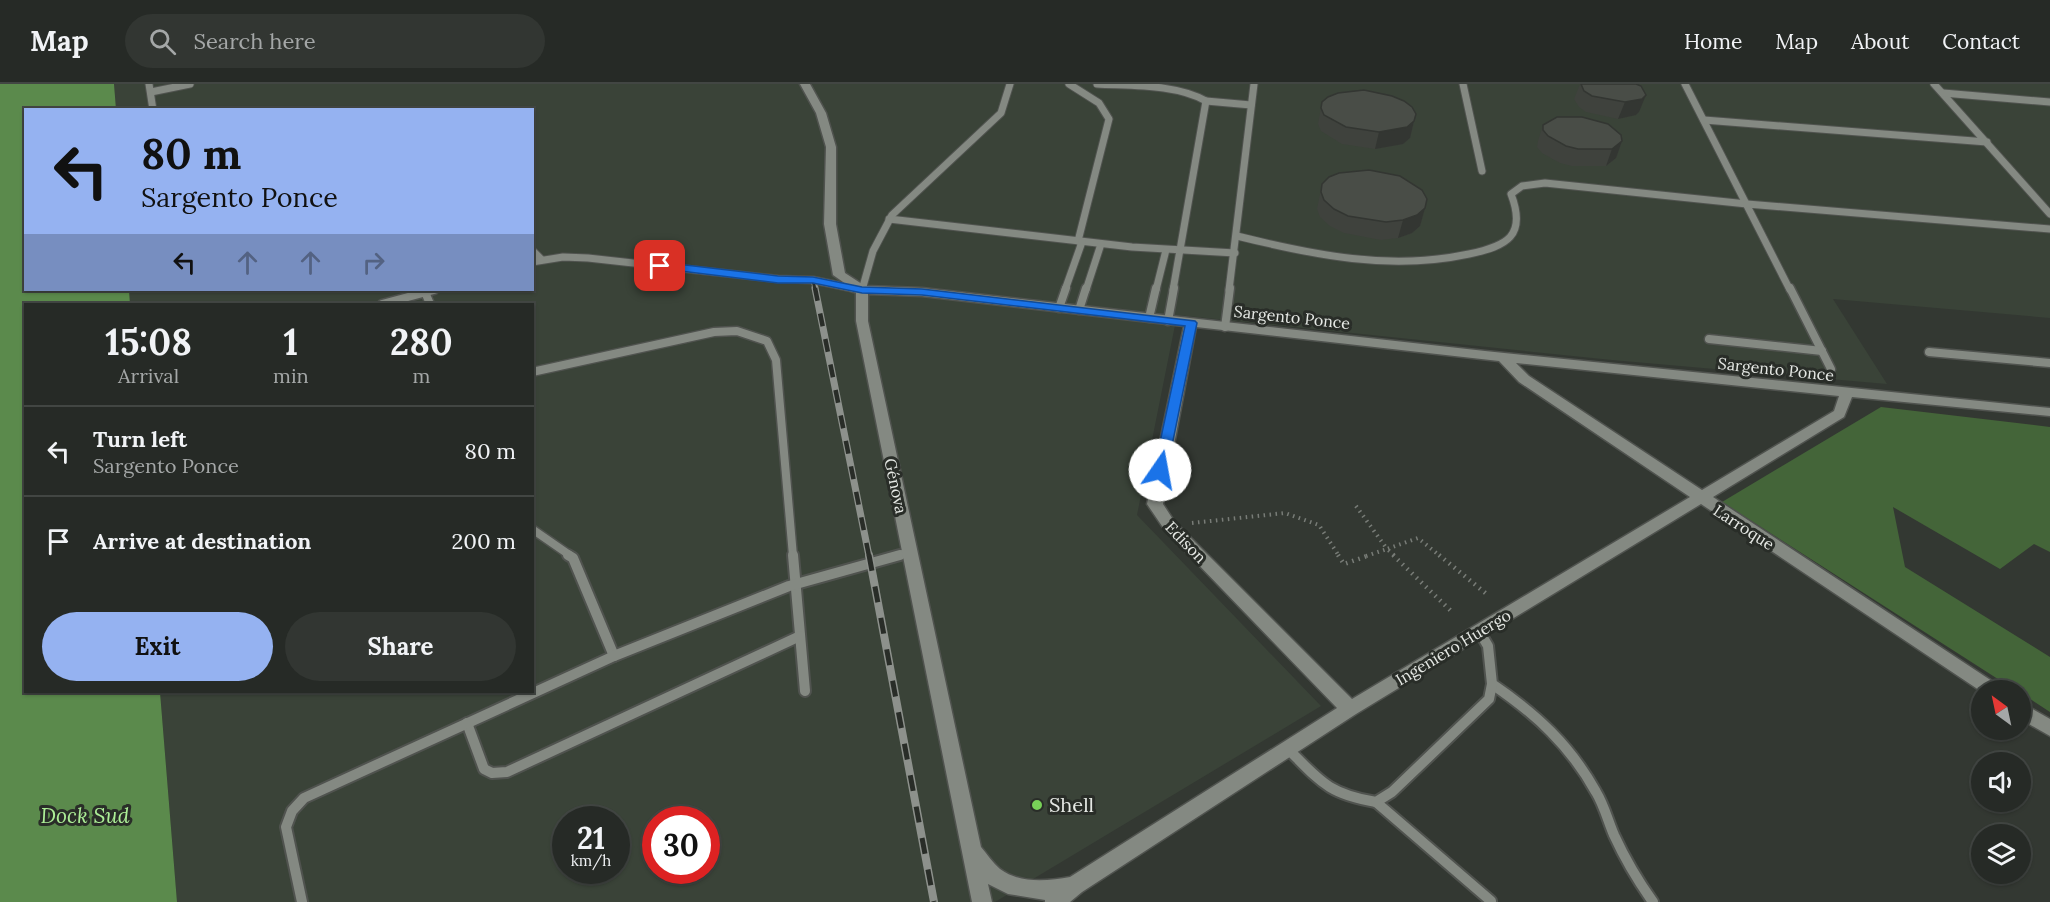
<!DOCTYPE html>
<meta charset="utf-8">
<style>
:root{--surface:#262a26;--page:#323632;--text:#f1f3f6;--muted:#a4a7a7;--line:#424643;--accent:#95b2f1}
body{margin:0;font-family:Lora,serif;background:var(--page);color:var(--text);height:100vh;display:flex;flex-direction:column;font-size:22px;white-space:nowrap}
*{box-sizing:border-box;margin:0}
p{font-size:20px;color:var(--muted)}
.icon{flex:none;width:33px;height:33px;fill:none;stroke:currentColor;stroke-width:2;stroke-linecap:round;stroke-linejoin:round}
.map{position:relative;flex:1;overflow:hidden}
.sheet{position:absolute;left:24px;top:219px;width:510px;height:390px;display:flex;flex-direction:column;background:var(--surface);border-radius:0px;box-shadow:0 2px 4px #0004,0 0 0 2px var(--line)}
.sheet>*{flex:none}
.banner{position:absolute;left:24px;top:24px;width:510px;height:183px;border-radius:0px;box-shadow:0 2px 4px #0004,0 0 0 2px var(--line);background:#95b2f1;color:#111;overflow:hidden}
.needle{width:39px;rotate:327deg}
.buttons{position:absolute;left:1971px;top:596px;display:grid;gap:12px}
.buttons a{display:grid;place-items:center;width:60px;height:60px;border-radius:50%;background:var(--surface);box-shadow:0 2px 4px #0004,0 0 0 2px var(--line);font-size:30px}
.speed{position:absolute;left:552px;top:722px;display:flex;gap:12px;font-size:30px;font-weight:700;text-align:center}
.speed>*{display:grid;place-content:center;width:78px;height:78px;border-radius:50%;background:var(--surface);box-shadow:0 2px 4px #0004,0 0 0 2px var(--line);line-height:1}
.speed small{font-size:15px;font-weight:400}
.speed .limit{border:9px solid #d22;background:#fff;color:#111}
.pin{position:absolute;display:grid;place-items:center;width:51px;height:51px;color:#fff;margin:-26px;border-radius:12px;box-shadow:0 3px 9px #0006}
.me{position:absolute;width:66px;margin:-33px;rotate:12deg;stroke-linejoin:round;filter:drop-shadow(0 0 4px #0008)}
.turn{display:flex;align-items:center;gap:21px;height:126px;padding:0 18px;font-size:27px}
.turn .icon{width:78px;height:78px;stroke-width:2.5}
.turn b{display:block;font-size:42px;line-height:51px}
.lanes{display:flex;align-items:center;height:57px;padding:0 18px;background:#0003;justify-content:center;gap:30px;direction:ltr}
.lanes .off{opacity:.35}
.eta{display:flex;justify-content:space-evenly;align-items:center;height:102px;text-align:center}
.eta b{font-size:36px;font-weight:800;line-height:42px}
.primary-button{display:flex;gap:12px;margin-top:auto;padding:12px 18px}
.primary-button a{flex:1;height:69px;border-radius:36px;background:var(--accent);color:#111;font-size:24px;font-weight:800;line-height:69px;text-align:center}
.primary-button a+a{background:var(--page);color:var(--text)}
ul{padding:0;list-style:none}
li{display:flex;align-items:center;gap:18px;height:90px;padding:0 18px;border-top:2px solid var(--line)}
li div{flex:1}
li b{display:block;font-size:22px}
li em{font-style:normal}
header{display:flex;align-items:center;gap:36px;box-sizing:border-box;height:84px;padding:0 30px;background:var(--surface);border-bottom:2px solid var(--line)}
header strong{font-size:28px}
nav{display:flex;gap:33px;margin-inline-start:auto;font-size:21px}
.search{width:420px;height:54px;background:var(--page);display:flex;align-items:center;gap:15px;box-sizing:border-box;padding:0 21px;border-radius:33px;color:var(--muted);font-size:22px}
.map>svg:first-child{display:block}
.built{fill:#3a4338;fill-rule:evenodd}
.green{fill:#446539}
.water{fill:#5b8a4c}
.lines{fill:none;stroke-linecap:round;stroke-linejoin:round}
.service-far2-casing{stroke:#50534f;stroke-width:9}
.service-far1-casing{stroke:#50534f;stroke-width:11}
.service-casing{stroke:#50534f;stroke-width:14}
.minor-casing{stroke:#50534f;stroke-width:3}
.path-far1{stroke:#787c77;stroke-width:4;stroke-dasharray:1.5 4.5;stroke-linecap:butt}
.path{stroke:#787c77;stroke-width:4.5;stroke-dasharray:1.5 5;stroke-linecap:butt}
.service-far2{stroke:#848982;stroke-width:7}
.service-far1{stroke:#848982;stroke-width:8}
.service{stroke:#848982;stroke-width:10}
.minor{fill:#848982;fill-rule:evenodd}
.rail-far2-casing{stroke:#8d918c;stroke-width:4.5}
.rail-far1-casing{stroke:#8d918c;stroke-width:7}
.rail-casing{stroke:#8d918c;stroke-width:8}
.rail-far2{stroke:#292d28;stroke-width:3;stroke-dasharray:10;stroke-linecap:butt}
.rail-far1{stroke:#292d28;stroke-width:4.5;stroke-dasharray:13;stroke-linecap:butt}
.rail{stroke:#292d28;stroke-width:5;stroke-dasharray:16;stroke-linecap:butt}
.wall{fill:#3f423d}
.shaded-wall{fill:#333632}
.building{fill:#494d47;stroke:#333632;stroke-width:1.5}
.route{fill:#1a73e8;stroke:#114b97;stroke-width:1.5}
.poi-dot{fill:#78d158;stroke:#292d28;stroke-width:2}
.labels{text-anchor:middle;stroke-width:6;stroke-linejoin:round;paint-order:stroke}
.street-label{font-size:16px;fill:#e5e8e4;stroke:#292d28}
.near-poi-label{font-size:20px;fill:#e5e8e4;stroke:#292d28;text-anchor:start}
.near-water-label{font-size:21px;font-style:italic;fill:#acee96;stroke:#292d28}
</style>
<header>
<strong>Map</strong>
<div class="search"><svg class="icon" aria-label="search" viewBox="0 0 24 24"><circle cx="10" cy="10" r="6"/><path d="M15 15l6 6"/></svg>Search here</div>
<nav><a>Home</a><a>Map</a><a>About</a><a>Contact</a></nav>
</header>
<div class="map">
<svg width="2050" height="818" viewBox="0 0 2050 818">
<rect width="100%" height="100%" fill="#333832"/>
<path class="built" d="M114,0H2050V234L1833,215L1887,300L1612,276L1177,231L1137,431L1321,622L995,818H177L160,608H532V220H130L129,206H532V26L116,25ZM566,735H616V786H566ZM656,735H706V786H656Z"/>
<path class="green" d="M1881,323L2050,343V468L2034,460L2000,485L1893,423L1905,483L2050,573V628L2021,609L2020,606H2015L1722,418Z"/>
<path class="water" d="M0,0H114L116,25L26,26V206H129L130,220H26V608H160L177,818H0Z"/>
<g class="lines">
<defs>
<g id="service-far2">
<path d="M149,0L153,26"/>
<path d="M1069,0L1099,19L1109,35L1078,157"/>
<path d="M1097,0C1131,2 1176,0 1206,17L1173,206"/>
<path d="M1463,0L1482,87"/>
<path d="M1685,0L1790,206"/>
<path d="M1934,0L2050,130"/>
<path d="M151,8L190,0"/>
<path d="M1943,9L2050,18"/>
<path d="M1206,17L1251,21"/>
<path d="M1704,36L1987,58"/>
<path d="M889,135L1132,163L1235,169"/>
<path d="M1237,152C1314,171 1390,187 1469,170C1507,162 1527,152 1511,110L1522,102L1545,99L1747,120L2050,145"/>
<path d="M532,166L541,175"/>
<path d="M532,178L563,173L588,174L778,195L813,196L861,206"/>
<path d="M862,206L873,167L892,131L1001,29L1010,0"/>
<path d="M1065,206L1082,158"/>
<path d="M1086,206L1101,160"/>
<path d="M1156,206L1166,166"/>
<path d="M1229,206L1254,0"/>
</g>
<g id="service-far1">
<path d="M854,204H862"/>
<path d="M1790,204L1831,285"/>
<path d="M425,208L430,220"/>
<path d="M382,220L434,206"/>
<path d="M1059,224L1066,204"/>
<path d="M1079,226L1086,204"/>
<path d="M1149,234L1156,204"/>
<path d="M1168,237L1174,204"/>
<path d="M1225,243L1230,204"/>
<path d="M1709,255L1822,267"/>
<path d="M1929,268L2050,279"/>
<path d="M532,288L714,248L737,247L767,257L776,276L793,472"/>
<path d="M532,445L571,472"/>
<path d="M895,472L910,468"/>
</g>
<g id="service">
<path d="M568,471L573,474L614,572"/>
<path d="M793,471L805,607"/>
<path d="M1479,547L1488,562L1492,600C1536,630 1570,661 1596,708C1604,721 1608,737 1614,751C1625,775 1638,797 1653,818"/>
<path d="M467,639L484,685L492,689L507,688L800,552"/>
<path d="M1287,664C1320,697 1328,710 1376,718L1392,708L1489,615L1492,600"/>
<path d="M1376,718L1491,817"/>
<path d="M302,818L286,743L292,727L304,714L614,572L789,502L900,471"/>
</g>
<g id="minor">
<path d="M800,0H810L826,29L836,63V140L845,189L865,202L922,204L1485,267L2050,324V332L1852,313L1844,333L1713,413L1998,601L2001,606H1982V608L1701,420L1356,630L1082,808L1070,818H1045V816L1008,810L988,800L992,818H972L856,237V207L833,191L824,140L826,63L816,29ZM868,210L922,212L1184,242L1147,420L1164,445L1337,624L1070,793C1048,797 1020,800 1000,785C993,779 987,770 981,763L868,237ZM1196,243L1499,277L1519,298L1690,413L1352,615L1174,437L1163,420ZM1516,279L1839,312L1834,327L1702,406L1529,292Z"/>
<path d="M2020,618L2050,635V652L2020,635Z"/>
</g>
</defs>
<use href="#service-far2" class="service-far2-casing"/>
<use href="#service-far1" class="service-far1-casing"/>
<use href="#service" class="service-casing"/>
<use href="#minor" class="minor-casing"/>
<g class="path-far1">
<path d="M1356,422L1387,465L1418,454L1440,472"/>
<path d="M1192,439L1285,429L1319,441L1339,472"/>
<path d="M1366,472L1387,465L1395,472"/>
</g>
<g class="path">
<path d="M1338,471L1344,480L1370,471"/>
<path d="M1393,471L1452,528"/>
<path d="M1439,471L1489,512"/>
</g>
<use href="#service-far2" class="service-far2"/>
<use href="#service-far1" class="service-far1"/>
<use href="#service" class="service"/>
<use href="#minor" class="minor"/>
<defs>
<path id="rail-far2" d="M813,196L815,206"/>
<path id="rail-far1" d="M815,204L869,472"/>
<path id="rail" d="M869,471L934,818"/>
</defs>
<use href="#rail-far2" class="rail-far2-casing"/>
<use href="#rail-far1" class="rail-far1-casing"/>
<use href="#rail" class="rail-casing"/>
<use href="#rail-far2" class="rail-far2"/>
<use href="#rail-far1" class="rail-far1"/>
<use href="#rail" class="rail"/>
</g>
<g class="wall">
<path d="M1580,0H1636L1639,28L1636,31L1618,35L1586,28L1579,23L1574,15Z"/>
<path d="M1322,18L1416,30L1410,54L1403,60L1375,65L1342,60L1321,47L1318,40Z"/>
<path d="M1543,41L1622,57L1616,74L1606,82H1572L1560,79L1542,69L1537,63L1538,57Z"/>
<path d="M1322,100L1425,124L1420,142L1412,149L1398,154L1381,156L1344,149L1330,142L1320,133L1317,125Z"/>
</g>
<g class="shaded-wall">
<path d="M1646,11L1639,28L1636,31L1618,35L1625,18Z"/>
<path d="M1414,37L1410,54L1403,60L1375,65L1379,48Z"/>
<path d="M1622,57L1616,74L1606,82L1612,65Z"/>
<path d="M1425,124L1420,142L1412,149L1398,154L1403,136Z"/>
</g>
<g class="building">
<path d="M1581,0H1636L1641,2L1646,11L1642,15L1625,18L1592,12L1584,7Z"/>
<path d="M1364,6L1392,12L1404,17L1412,23L1416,30L1414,37L1407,43L1379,48L1346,43L1324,31L1321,24L1322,18L1328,13L1338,9Z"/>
<path d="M1557,33H1582L1608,40L1621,51L1622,57L1612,65H1578L1566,62L1548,52L1543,46V41Z"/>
<path d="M1369,86L1400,92L1422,106L1427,115L1425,124L1417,131L1403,136L1386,138L1348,132L1334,125L1324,116L1321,108L1322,100L1329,93L1339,89Z"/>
</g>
<path class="route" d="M660,178L778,192L813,193L862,203L922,205L1195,237L1197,239L1167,386L1160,391L1154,386L1185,242L922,211L862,209L813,199H778L656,184L654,182Z"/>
<circle class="poi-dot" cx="1037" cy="721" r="6"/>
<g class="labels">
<g class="street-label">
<text transform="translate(1292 233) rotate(6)" y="6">Sargento Ponce</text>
<text transform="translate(1776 285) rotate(6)" y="6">Sargento Ponce</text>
<text transform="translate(896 402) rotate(78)" y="6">Génova</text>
<text transform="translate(1744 443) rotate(33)" y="6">Larroque</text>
<text transform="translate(1186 458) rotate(46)" y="6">Edison</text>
<text transform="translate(1453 563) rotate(-31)" y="6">Ingeniero Huergo</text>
</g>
<g class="near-poi-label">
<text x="1049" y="728">Shell</text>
</g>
<g class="near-water-label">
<text x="85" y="739">Dock Sud</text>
</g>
</g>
</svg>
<div class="buttons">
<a><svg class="needle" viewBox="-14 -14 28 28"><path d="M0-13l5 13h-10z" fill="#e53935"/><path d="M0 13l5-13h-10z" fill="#a4a7a7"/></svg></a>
<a><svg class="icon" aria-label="sound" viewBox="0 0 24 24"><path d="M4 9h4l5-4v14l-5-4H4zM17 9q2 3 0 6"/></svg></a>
<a><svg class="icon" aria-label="layers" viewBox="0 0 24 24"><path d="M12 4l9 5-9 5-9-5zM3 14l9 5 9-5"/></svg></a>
</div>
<div class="speed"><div>21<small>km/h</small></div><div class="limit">30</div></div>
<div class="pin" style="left:660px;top:182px;background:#d93025"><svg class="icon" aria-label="arrive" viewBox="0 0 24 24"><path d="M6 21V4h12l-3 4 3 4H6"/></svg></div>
<svg class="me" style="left:1160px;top:386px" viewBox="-20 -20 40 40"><circle r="19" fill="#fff"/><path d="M0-13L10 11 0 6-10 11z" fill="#1a73e8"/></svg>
<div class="banner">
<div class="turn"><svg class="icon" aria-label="left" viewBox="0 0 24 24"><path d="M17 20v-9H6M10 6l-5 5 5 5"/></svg><div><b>80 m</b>Sargento Ponce</div></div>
<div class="lanes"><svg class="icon" aria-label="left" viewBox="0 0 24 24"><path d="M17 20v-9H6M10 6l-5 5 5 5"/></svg><svg class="icon off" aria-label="ahead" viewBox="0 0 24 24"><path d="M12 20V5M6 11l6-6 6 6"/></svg><svg class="icon off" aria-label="ahead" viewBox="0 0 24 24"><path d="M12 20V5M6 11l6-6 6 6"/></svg><svg class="icon off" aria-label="right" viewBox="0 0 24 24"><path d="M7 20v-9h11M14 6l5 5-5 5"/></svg></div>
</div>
<section class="sheet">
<div class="eta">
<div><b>15:08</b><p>Arrival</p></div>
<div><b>1</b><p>min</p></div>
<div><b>280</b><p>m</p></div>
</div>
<ul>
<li><svg class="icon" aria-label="left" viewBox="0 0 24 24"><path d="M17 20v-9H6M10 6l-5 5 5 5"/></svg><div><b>Turn left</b><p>Sargento Ponce</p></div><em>80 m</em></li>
<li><svg class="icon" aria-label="arrive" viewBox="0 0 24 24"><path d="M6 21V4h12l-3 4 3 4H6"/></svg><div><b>Arrive at destination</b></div><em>200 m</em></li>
</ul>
<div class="primary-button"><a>Exit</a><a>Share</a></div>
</section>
</div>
